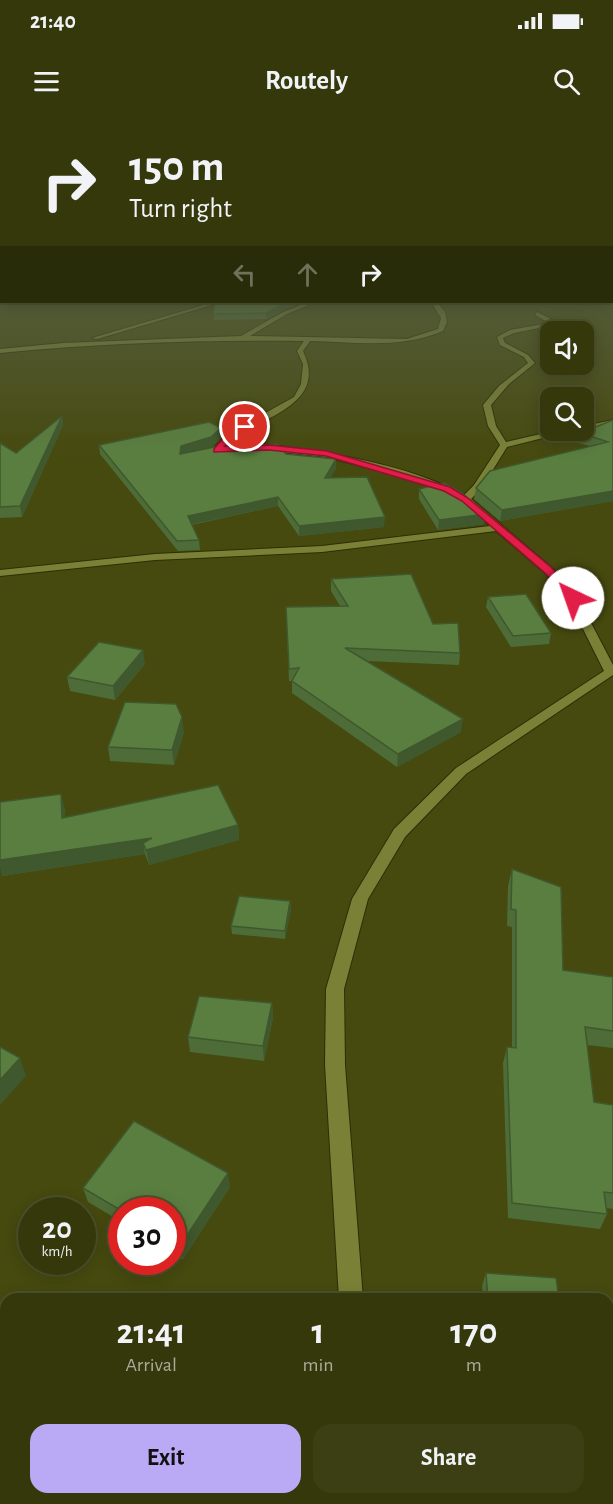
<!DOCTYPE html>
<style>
:root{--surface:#34380b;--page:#3c3f14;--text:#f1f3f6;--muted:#a9ac9d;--line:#4e522c;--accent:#baaaf6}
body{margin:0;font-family:"Alegreya Sans",sans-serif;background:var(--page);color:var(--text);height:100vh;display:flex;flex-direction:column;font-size:22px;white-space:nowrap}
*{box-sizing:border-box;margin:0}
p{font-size:20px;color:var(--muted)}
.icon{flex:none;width:33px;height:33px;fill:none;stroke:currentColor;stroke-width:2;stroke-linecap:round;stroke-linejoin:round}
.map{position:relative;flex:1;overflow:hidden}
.details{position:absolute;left:0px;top:1173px;width:614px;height:212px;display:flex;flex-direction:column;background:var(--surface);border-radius:18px 18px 0 0;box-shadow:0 3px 15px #0003,0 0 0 2px var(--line)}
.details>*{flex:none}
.banner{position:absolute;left:0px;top:0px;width:614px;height:183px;box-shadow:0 3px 15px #0003,0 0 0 2px var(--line);background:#34380b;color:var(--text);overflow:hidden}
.controls{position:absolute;left:540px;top:201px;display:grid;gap:12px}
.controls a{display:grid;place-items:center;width:54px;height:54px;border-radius:12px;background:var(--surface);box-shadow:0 3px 15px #0003,0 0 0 2px var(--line);font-size:30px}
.speed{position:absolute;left:18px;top:1077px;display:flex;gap:12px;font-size:30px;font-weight:700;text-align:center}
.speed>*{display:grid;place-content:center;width:78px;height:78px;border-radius:50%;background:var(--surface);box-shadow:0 3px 15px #0003,0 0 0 2px var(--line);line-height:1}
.speed small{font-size:15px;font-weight:400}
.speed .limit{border:9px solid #d22;background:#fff;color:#111}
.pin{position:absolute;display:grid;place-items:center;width:51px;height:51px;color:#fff;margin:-26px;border:3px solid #fff;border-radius:50%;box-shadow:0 2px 6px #0007}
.me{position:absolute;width:66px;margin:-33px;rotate:318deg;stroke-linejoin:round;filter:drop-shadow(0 0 4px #0008)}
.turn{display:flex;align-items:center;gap:21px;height:126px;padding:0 30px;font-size:27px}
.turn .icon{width:78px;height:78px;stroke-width:2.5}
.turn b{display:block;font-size:42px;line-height:51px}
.lanes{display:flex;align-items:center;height:57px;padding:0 30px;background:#0003;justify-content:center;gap:30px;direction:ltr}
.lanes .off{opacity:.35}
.eta{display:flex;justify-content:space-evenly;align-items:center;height:102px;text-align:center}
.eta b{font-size:36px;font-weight:600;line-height:42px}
.action{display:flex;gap:12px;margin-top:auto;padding:12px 30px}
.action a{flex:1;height:69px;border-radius:18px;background:var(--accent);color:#111;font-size:24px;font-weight:600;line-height:69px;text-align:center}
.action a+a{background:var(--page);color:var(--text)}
.status{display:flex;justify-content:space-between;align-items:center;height:42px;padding:0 30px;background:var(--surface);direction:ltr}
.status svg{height:16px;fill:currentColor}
header{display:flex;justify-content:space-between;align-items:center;height:78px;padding:0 30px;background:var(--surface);font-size:27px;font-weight:600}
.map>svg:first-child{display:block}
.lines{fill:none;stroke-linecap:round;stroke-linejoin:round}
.minor-casing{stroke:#2c2f06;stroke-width:2}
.tertiary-casing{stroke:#2c2f06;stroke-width:2}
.minor{fill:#7a8136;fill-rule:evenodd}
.tertiary{fill:#7a8136;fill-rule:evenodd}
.wall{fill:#4d6c37}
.shaded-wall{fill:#3f582d}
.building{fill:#5a7e40;stroke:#3f582d;stroke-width:1.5}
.route{fill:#e11d48;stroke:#92132f;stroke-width:1.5}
</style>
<div class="status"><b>21:40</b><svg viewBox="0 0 49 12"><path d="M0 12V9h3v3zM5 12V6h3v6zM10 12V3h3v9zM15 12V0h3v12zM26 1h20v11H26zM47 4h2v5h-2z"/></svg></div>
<header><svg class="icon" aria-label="menu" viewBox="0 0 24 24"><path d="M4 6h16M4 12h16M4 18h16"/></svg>Routely<svg class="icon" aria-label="search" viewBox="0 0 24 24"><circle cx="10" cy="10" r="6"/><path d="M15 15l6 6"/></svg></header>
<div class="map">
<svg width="613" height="1384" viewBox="0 0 613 1384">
<rect width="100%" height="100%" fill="#464a0f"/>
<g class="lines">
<defs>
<g id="minor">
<path d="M613,157V161L612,162V158Z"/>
<rect x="612" y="175" width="1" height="4"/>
<path d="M214,182H222L97,219L92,218Z"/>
<path d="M309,182H316L287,194L250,216L407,219L438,209L441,198L431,182H437L445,192L447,202L443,211C401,229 355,222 310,221L303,231C326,279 276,293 242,313C233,318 225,328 216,333L212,330L226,315L294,277L301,264L303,244L297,231L304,221C203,220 101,223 0,233V229L63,223L241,216L283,192Z"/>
<path d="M537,192L553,200L554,205L514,213L503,218L505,223L528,235L535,243L509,264L491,285L496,306L506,322L558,310H575L507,327L481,369L471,379L553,449L577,476L613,545V554H606L604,551L568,479L545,453L496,411L322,432L155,440L0,456V450L155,434L322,426L490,406L462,381L444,371L409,359L327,337L261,330L257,327L261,324C324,331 408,344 464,375L474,365L500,325L488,306L483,285L499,266L528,243L524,237L500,225L497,217L510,210L549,203L535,195Z"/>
<path d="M613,300V304L584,310V306Z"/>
<path d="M0,1332L6,1334V1378H18L19,1384H0Z"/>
</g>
<g id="tertiary">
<path d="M613,545V555L466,654L405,717L368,779L344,869L345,945L363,1179H339L325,945L326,869L352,779L394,709L456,648Z"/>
<rect x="337" y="1378" width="28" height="6"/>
</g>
</defs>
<use href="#minor" class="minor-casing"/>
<use href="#tertiary" class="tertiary-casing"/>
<use href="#minor" class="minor"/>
<use href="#tertiary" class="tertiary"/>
</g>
<g class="wall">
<path d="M215,182H297L292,186L266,199L214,200Z"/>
<path d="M62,296L63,305L22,397L0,398V323L16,333Z"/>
<path d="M613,300V381L500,401L474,379L476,368L590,326L579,323L581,313Z"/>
<path d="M221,317L212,326L197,330L252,327L286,334L336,339V348L330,358L384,407L299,416L278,386L192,405L199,420L200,430L178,431L100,334L99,325Z"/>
<path d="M419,369L486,394L484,404L438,410L419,379Z"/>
<path d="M331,459L433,504L460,533L459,545L367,541L461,612L397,647L292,573V561H289L286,487L340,486L331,471Z"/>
<path d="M488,477L551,513L549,524L511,527L486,487Z"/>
<path d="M145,544L115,580L70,571L67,557Z"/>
<path d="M184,612L174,645L110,641L108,627Z"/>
<path d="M65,689V697L238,705L239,720L149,745L145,734L2,756Z"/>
<path d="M512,749L563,850L613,857V928L587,925L594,982L613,985V1089L606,1088L607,1094L600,1109L508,1098L503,943L507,927L512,928V807L507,806L508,766Z"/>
<path d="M290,781L291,789L285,819L232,814L231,806Z"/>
<path d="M272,883L273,898L264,941L190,932L188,917Z"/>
<path d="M230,1067L183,1139L172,1133V1090H122V1102L88,1082L83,1068Z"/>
<path d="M486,1153L559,1179H483L482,1166Z"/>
</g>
<g class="shaded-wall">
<path d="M289,182H297L292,186L266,199V193Z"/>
<path d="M62,296L63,305L22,397L20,386Z"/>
<path d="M221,308V317L212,326L181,335L180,334L181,326Z"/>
<path d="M336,339V348L325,367V358Z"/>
<path d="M613,371V381L500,401L502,390Z"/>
<path d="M278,377V386L189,405L188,396Z"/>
<path d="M486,394L484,404L438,410L439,400Z"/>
<path d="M385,397L384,407L299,416V406Z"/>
<path d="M143,530L145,544L115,580L113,566Z"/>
<path d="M182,597L184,612L174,645L172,630Z"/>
<path d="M463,599L461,612L397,647L398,634Z"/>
<path d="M61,674L65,689V713L62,698Z"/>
<path d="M238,705L239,720L149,745L146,730L143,723L145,734L2,756L0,748V740Z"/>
<path d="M290,781L291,789L285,819V811Z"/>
<path d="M272,883L273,898L264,941L263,926Z"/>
<path d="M20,938L26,956L0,985V960Z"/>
<path d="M228,1053L230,1067L183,1139L180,1126Z"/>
</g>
<g class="building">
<path d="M0,141H2V153L0,154Z"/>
<path d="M215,182H289L266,193L213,194Z"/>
<path d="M62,296L20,386L0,387V323L16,333Z"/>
<path d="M613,300V371L502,390L476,368L490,351L608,322L581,313Z"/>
<path d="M209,302L221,308L211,317L181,326L180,334L224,325L246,323L252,327L277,324L286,334L336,339L325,358L367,357L385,397L299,406L278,377L188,396L199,420L177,421L99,325Z"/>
<path d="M444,363L462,373L486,394L439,400L419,369Z"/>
<path d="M411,454L433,504L458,503L460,533L345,528L463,599L398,634L292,561L299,548L289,549L286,487L348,486L331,459Z"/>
<path d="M526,474L551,513L513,516L488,477Z"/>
<path d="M99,522L143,530L113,566L67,557Z"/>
<path d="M125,582L176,584L182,597L172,630L108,627Z"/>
<path d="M218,665L238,705L146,730L143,723L152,718L0,740V682L61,674L62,698Z"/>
<path d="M512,749L561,767L563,850L613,857V911L585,907L594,982L613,985V1073L604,1072L607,1094L512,1083L507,927L516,928V790L511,789Z"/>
<path d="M239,776L290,781L285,811L231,806Z"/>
<path d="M199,876L272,883L263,926L188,917Z"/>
<path d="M0,927L20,938L0,960Z"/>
<path d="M134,1001L228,1053L180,1126L172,1121V1090L122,1091L83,1068Z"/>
<path d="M486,1153L556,1158L559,1179H488Z"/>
<path d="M60,1378H256L257,1384H60Z"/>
</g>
<linearGradient id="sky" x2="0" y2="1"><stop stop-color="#262908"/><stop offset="0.42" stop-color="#576042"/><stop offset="1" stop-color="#576042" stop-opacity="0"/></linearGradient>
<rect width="613" height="335" fill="url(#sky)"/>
<path class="route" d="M245,305L247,309L225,326L269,325L327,331L450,367L468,378L552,448L578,478L570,480L545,453L462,381L444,371L326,336L269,330L214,332V329L226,315Z"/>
</svg>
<div class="controls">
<a><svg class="icon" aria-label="sound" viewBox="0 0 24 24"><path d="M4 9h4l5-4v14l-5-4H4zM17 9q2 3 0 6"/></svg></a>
<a><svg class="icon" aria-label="search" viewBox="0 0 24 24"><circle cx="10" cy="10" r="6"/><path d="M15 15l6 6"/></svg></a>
</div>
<div class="speed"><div>20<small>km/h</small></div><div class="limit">30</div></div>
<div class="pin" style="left:245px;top:307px;background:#d93025"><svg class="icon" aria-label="arrive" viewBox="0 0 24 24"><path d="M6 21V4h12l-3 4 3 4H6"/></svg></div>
<svg class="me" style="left:573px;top:478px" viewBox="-20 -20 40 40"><circle r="19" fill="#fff"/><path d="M0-13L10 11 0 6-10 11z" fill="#e11d48"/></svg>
<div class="banner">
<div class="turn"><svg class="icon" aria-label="right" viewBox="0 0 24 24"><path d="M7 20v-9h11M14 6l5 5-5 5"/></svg><div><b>150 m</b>Turn right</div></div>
<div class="lanes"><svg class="icon off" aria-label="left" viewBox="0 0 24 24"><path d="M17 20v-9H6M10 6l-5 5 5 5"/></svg><svg class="icon off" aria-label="ahead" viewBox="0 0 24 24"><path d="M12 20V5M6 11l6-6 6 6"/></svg><svg class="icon" aria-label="right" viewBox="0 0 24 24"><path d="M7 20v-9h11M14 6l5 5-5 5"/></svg></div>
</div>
<section class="details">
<div class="eta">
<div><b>21:41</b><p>Arrival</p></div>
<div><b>1</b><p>min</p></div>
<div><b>170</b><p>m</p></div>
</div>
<div class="action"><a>Exit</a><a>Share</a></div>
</section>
</div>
